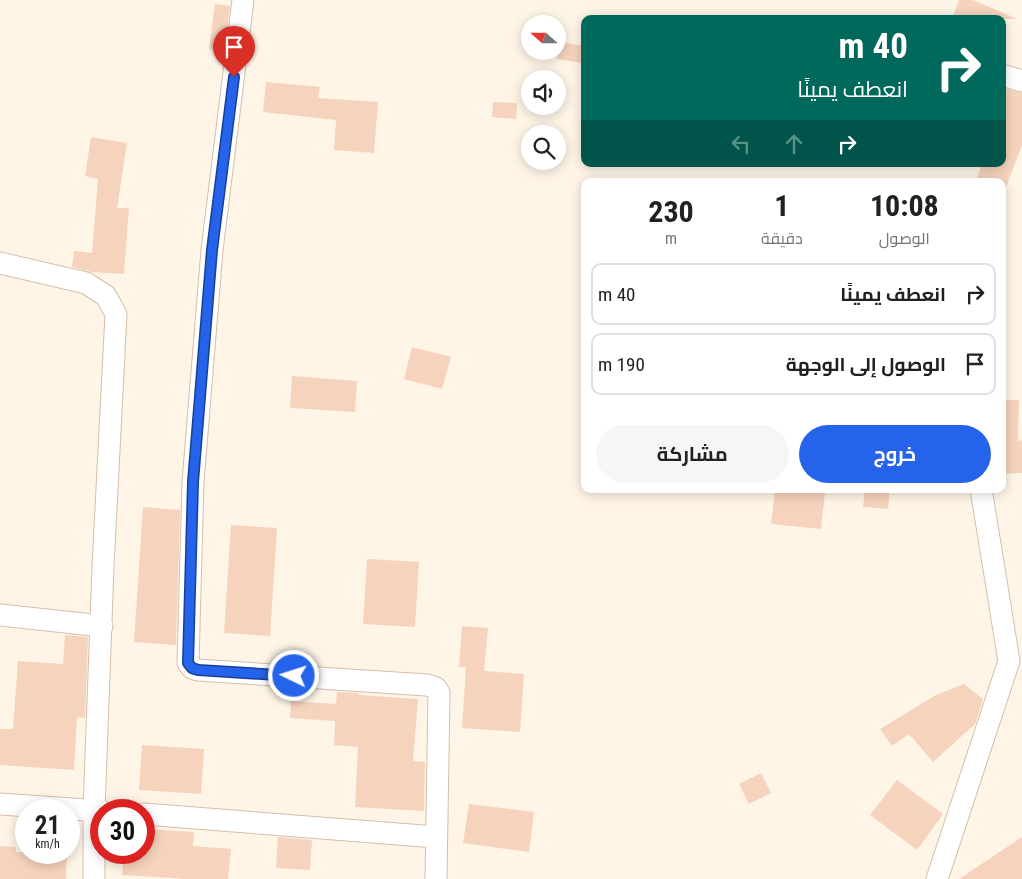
<!DOCTYPE html>
<html lang="ar">
<meta charset="utf-8">
<style>
:root{--surface:#fff;--page:#f6f6f6;--text:#202124;--muted:#757577;--line:#e0e0e0;--accent:#2563eb}
body{margin:0;font-family:"Roboto Condensed",Cairo,sans-serif;background:var(--page);color:var(--text);direction:rtl;height:100vh;display:flex;flex-direction:column;font-size:19px;white-space:nowrap}
*{box-sizing:border-box;margin:0}
p{font-size:16px;color:var(--muted)}
.icon{flex:none;width:28px;height:28px;fill:none;stroke:currentColor;stroke-width:2;stroke-linecap:round;stroke-linejoin:round}
.map{position:relative;flex:1;overflow:hidden;direction:ltr}
.side{position:absolute;left:581px;top:178px;width:425px;height:315px;display:flex;flex-direction:column;background:var(--surface);border-radius:10px;box-shadow:0 2px 12px #0003;direction:rtl}
.side>*{flex:none}
.hud{position:absolute;left:581px;top:15px;width:425px;height:152px;border-radius:10px;box-shadow:0 2px 12px #0003;direction:rtl;background:#00695c;color:#fff;overflow:hidden}
.needle{width:32px;rotate:291deg}
.controls{position:absolute;left:521px;top:15px;display:grid;gap:10px}
.controls a{display:grid;place-items:center;width:45px;height:45px;border-radius:50%;background:var(--surface);box-shadow:0 2px 12px #0003;font-size:25px}
.speed{position:absolute;left:15px;top:799px;display:flex;gap:10px;font-size:25px;font-weight:700;text-align:center}
.speed>*{display:grid;place-content:center;width:65px;height:65px;border-radius:50%;background:var(--surface);box-shadow:0 2px 12px #0003;line-height:1}
.speed small{font-size:12px;font-weight:400}
.speed .limit{border:8px solid #d22;background:#fff;color:#111}
.pin{position:absolute;display:grid;place-items:center;width:42px;height:42px;color:#fff;margin:-51px -21px;border-radius:50% 50% 50% 0;rotate:-45deg;box-shadow:0 0 5px #0007}
.pin .icon{rotate:45deg}
.me{position:absolute;width:55px;margin:-28px;rotate:274deg;stroke-linejoin:round;filter:drop-shadow(0 0 4px #0008)}
.turn{display:flex;align-items:center;gap:18px;height:105px;padding:0 15px;font-size:22px}
.turn .icon{width:65px;height:65px;stroke-width:2.5}
.turn b{display:block;font-size:35px;line-height:42px}
.lanes{display:flex;align-items:center;height:48px;padding:0 15px;background:#0003;justify-content:center;gap:25px;direction:ltr}
.lanes .off{opacity:.35}
.eta{display:flex;justify-content:space-evenly;align-items:center;height:85px;text-align:center}
.eta b{font-size:30px;font-weight:700;line-height:35px}
.action{display:flex;gap:10px;margin-top:auto;padding:10px 15px}
.action a{flex:1;height:58px;border-radius:30px;background:var(--accent);color:#fff;font-size:20px;font-weight:700;line-height:58px;text-align:center}
.action a+a{background:var(--page);color:var(--text)}
ul{padding:0;list-style:none}
li{display:flex;align-items:center;gap:15px;height:62px;margin:0 10px 8px;padding:0 5px;border:2px solid var(--line);border-radius:10px}
li div{flex:1}
li b{display:block;font-size:19px}
li em{font-style:normal}
.map>svg:first-child{display:block}
.building{fill:#f6d3bc}
.lines{fill:none;stroke-linecap:round;stroke-linejoin:round}
.minor-casing{stroke:#d4beae;stroke-width:23}
.minor{stroke:#fff;stroke-width:21}
.route-casing{stroke:#184099;stroke-width:12}
.route{stroke:#2563eb;stroke-width:9}
</style>
<div class="map">
<svg width="1022" height="879" viewBox="0 0 1022 879">
<rect width="100%" height="100%" fill="#fef5e7"/>
<g class="building">
<path d="M959,0H973L1017,19H952Z"/>
<path d="M215,4L230,6L224,51L209,49Z"/>
<path d="M559,42L583,46L581,63L557,59Z"/>
<path d="M266,82L320,87L318,98L378,102L374,153L334,150L336,120L263,112Z"/>
<path d="M1002,88L1022,93V145L1004,192H1002V181H976L982,164H1002Z"/>
<path d="M493,102L517,103L516,119L492,117Z"/>
<path d="M91,137L127,143L117,208H129L124,274L92,272L72,267L74,251L92,253L98,179L85,176Z"/>
<path d="M412,347L451,357L442,389L404,379Z"/>
<path d="M292,376L357,381L355,412L290,408Z"/>
<path d="M1002,400H1019L1018,441L1022,440V473L1002,474Z"/>
<path d="M775,489L825,492L821,529L771,524Z"/>
<path d="M865,489H890L888,509L863,507Z"/>
<path d="M143,507L180,510L176,645L134,642Z"/>
<path d="M231,525L277,528L270,636L224,633Z"/>
<path d="M367,559L419,562L415,627L363,624Z"/>
<path d="M462,626L488,628L484,671L524,674L520,732L462,728L466,667H459Z"/>
<path d="M65,635L88,637L85,718L77,717L74,770L0,765V729H13L18,661L63,664Z"/>
<path d="M964,684L983,699L975,724L933,762L909,734L892,746L880,729L936,695Z"/>
<path d="M337,692L359,693V695L418,699L413,761L425,762L424,811L355,807L358,747L334,745L335,721L290,718L291,701L336,704Z"/>
<path d="M142,745L204,749L201,794L139,790Z"/>
<path d="M761,773L771,793L749,804L739,784Z"/>
<path d="M897,780L943,814L917,850L870,815Z"/>
<path d="M469,804L534,812L529,852L463,843Z"/>
<path d="M144,829L194,832L193,846L231,849L228,879H187L122,875L124,852H144Z"/>
<path d="M278,837L312,840L310,870L276,868Z"/>
<path d="M1022,837V879H959Z"/>
<path d="M0,846L16,847V852H67L66,879H0Z"/>
</g>
<g class="lines">
<defs>
<g id="minor">
<path d="M243,0L212,250L193,482L188,663L192,668L198,670L427,685L436,688L439,693L436,879"/>
<path d="M1002,75L1022,81"/>
<path d="M0,263L86,283L106,296L116,314L103,567L94,810V879"/>
<path d="M0,615L102,626"/>
<path d="M0,804L101,811"/>
<path d="M144,814L436,837"/>
<path d="M937,879L1009,661L981,489"/>
</g>
</defs>
<use href="#minor" class="minor-casing"/>
<use href="#minor" class="minor"/>
</g>
<g class="lines">
<defs>
<path id="route" d="M234,77L212,250L193,482L188,663L192,668L198,670L294,676"/>
</defs>
<use href="#route" class="route-casing"/>
<use href="#route" class="route"/>
</g>
</svg>
<div class="controls">
<a><svg class="needle" viewBox="-14 -14 28 28"><path d="M0-13l5 13h-10z" fill="#e53935"/><path d="M0 13l5-13h-10z" fill="#757577"/></svg></a>
<a><svg class="icon" aria-label="sound" viewBox="0 0 24 24"><path d="M4 9h4l5-4v14l-5-4H4zM17 9q2 3 0 6"/></svg></a>
<a><svg class="icon" aria-label="search" viewBox="0 0 24 24"><circle cx="10" cy="10" r="6"/><path d="M15 15l6 6"/></svg></a>
</div>
<div class="speed"><div>21<small>km/h</small></div><div class="limit">30</div></div>
<div class="pin" style="left:234px;top:77px;background:#d93025"><svg class="icon" aria-label="arrive" viewBox="0 0 24 24"><path d="M6 21V4h12l-3 4 3 4H6"/></svg></div>
<svg class="me" style="left:294px;top:676px" viewBox="-20 -20 40 40"><circle r="17" fill="#2563eb" stroke="#fff" stroke-width="3"/><path d="M0-11L8 9 0 5-8 9z" fill="#fff"/></svg>
<div class="hud">
<div class="turn"><svg class="icon" aria-label="right" viewBox="0 0 24 24"><path d="M7 20v-9h11M14 6l5 5-5 5"/></svg><div><b>40 m</b>انعطف يمينًا</div></div>
<div class="lanes"><svg class="icon off" aria-label="left" viewBox="0 0 24 24"><path d="M17 20v-9H6M10 6l-5 5 5 5"/></svg><svg class="icon off" aria-label="ahead" viewBox="0 0 24 24"><path d="M12 20V5M6 11l6-6 6 6"/></svg><svg class="icon" aria-label="right" viewBox="0 0 24 24"><path d="M7 20v-9h11M14 6l5 5-5 5"/></svg></div>
</div>
<section class="side">
<div class="eta">
<div><b>10:08</b><p>الوصول</p></div>
<div><b>1</b><p>دقيقة</p></div>
<div><b>230</b><p>m</p></div>
</div>
<ul>
<li><svg class="icon" aria-label="right" viewBox="0 0 24 24"><path d="M7 20v-9h11M14 6l5 5-5 5"/></svg><div><b>انعطف يمينًا</b></div><em>40 m</em></li>
<li><svg class="icon" aria-label="arrive" viewBox="0 0 24 24"><path d="M6 21V4h12l-3 4 3 4H6"/></svg><div><b>الوصول إلى الوجهة</b></div><em>190 m</em></li>
</ul>
<div class="action"><a>خروج</a><a>مشاركة</a></div>
</section>
</div>
